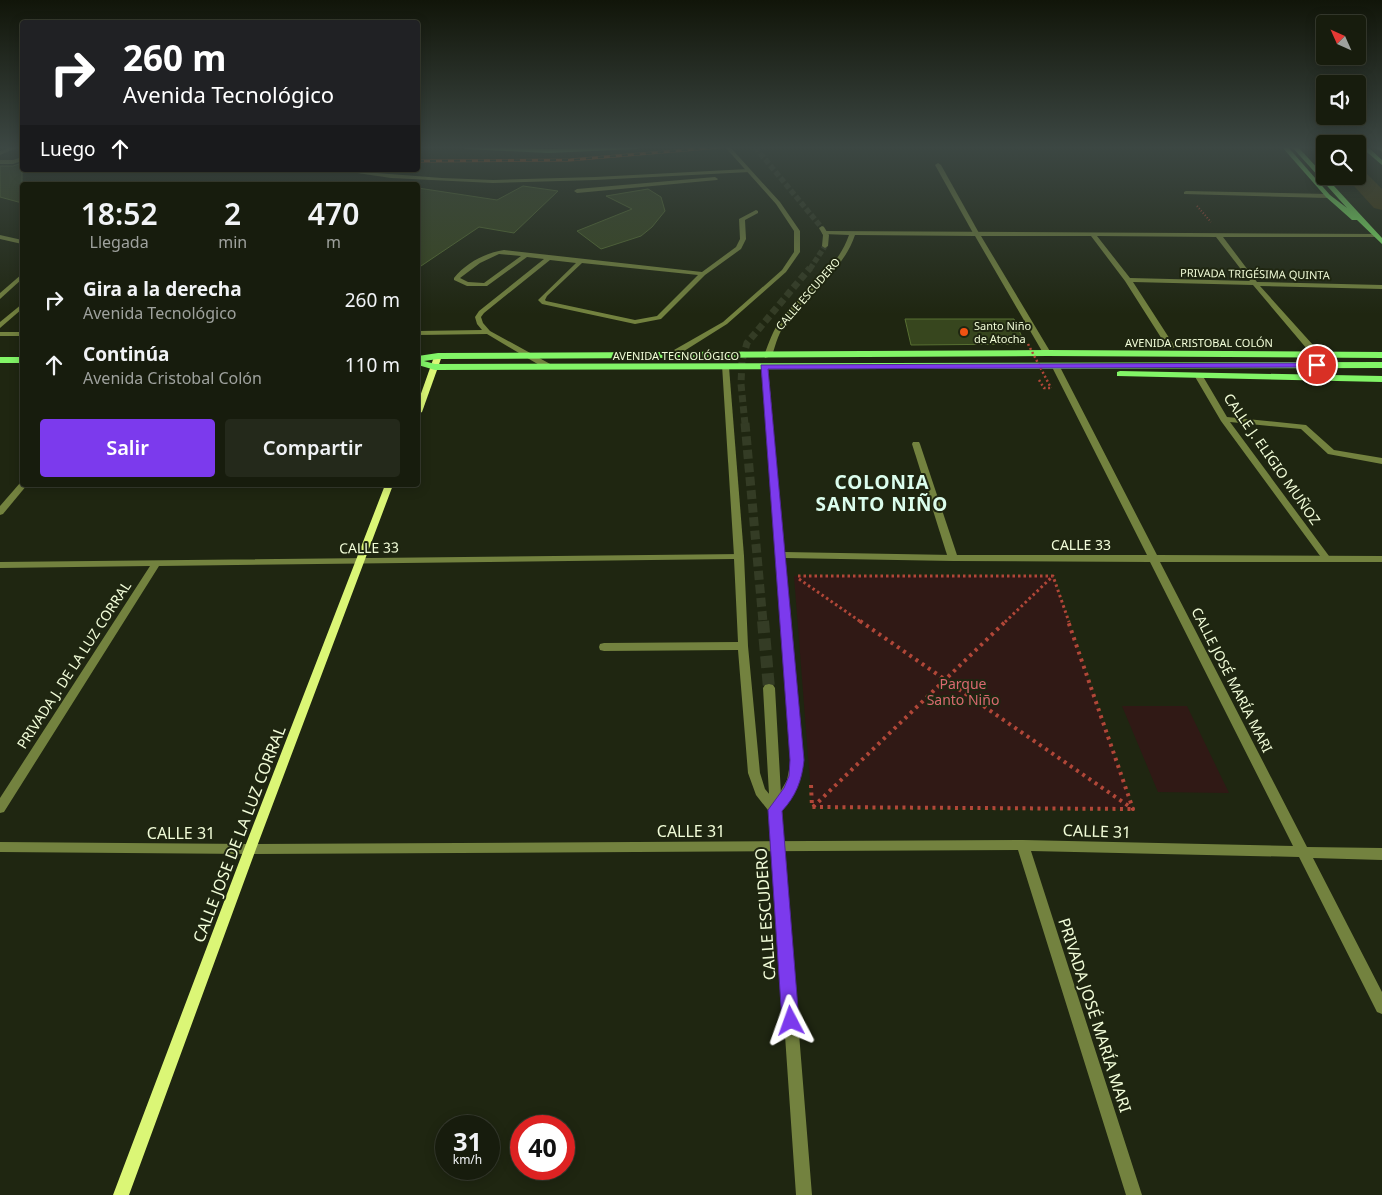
<!DOCTYPE html>
<html lang="es">
<meta charset="utf-8">
<style>
:root{--surface:#171c0d;--page:#24291b;--text:#f1f3f6;--muted:#9ea19d;--line:#363a2e;--accent:#7c3aed}
body{margin:0;font-family:"Noto Sans",sans-serif;background:var(--page);color:var(--text);height:100vh;display:flex;flex-direction:column;font-size:19px;white-space:nowrap}
*{box-sizing:border-box;margin:0}
p{font-size:16px;color:var(--muted)}
.icon{flex:none;width:28px;height:28px;fill:none;stroke:currentColor;stroke-width:2;stroke-linecap:round;stroke-linejoin:round}
.map{position:relative;flex:1;overflow:hidden}
.side{position:absolute;left:20px;top:182px;width:400px;height:305px;display:flex;flex-direction:column;background:var(--surface);border-radius:5px;box-shadow:0 2px 12px #0003,0 0 0 1px var(--line)}
.side>*{flex:none}
.top-card{position:absolute;left:20px;top:20px;width:400px;height:152px;border-radius:5px;box-shadow:0 2px 12px #0003,0 0 0 1px var(--line);background:#202124;color:#fff;overflow:hidden}
.needle{width:32px;rotate:315deg}
.buttons{position:absolute;left:1316px;top:15px;display:grid;gap:10px}
.buttons a{display:grid;place-items:center;width:50px;height:50px;border-radius:5px;background:var(--surface);box-shadow:0 2px 12px #0003,0 0 0 1px var(--line);font-size:25px}
.speed{position:absolute;left:435px;top:1115px;display:flex;gap:10px;font-size:25px;font-weight:700;text-align:center}
.speed>*{display:grid;place-content:center;width:65px;height:65px;border-radius:50%;background:var(--surface);box-shadow:0 2px 12px #0003,0 0 0 1px var(--line);line-height:1}
.speed small{font-size:12px;font-weight:400}
.speed .limit{border:8px solid #d22;background:#fff;color:#111}
.pin{position:absolute;display:grid;place-items:center;width:42px;height:42px;color:#fff;margin:-21px;border:2px solid #fff;border-radius:50%;box-shadow:0 1px 5px #0007}
.me{position:absolute;width:55px;margin:-28px;rotate:356deg;stroke-linejoin:round;filter:drop-shadow(0 0 4px #0008)}
.turn{display:flex;align-items:center;gap:18px;height:105px;padding:0 20px;font-size:22px}
.turn .icon{width:65px;height:65px;stroke-width:2.5}
.turn b{display:block;font-size:35px;line-height:42px}
.then{display:flex;align-items:center;height:48px;padding:0 20px;background:#0003;gap:10px;font-size:19px}
.eta{display:flex;justify-content:space-evenly;align-items:center;height:85px;text-align:center}
.eta b{font-size:30px;font-weight:600;line-height:35px}
.action{display:flex;gap:10px;margin-top:auto;padding:10px 20px}
.action a{flex:1;height:58px;border-radius:5px;background:var(--accent);color:#fff;font-size:20px;font-weight:600;line-height:58px;text-align:center}
.action a+a{background:var(--page);color:var(--text)}
ul{padding:0;list-style:none}
li{display:flex;align-items:center;gap:15px;height:65px;padding:0 20px}
li div{flex:1}
li b{display:block;font-size:19px}
li em{font-style:normal}
.map>svg:first-child{display:block}
.green{fill:#301915}
.lines{fill:none;stroke-linecap:round;stroke-linejoin:round}
.river{fill:#42390e;fill-rule:evenodd}
.building{fill:#37461e;stroke:#587032}
.tertiary-tunnel-far3{stroke:#343c25;stroke-width:5.5;stroke-dasharray:5.5 2.5;stroke-linecap:butt}
.tertiary-tunnel-far2{stroke:#343c25;stroke-width:7;stroke-dasharray:7 4;stroke-linecap:butt}
.tertiary-tunnel-far1{stroke:#343c25;stroke-width:9;stroke-dasharray:9 4.5;stroke-linecap:butt}
.tertiary-tunnel{stroke:#343c25;stroke-width:12;stroke-dasharray:12 5.5;stroke-linecap:butt}
.path-far3{stroke:#b14738;stroke-width:2;stroke-dasharray:1 2;stroke-linecap:butt}
.path-far2{stroke:#b14738;stroke-width:2.5;stroke-dasharray:2 2.5;stroke-linecap:butt}
.path-far1{stroke:#b14738;stroke-width:3;stroke-dasharray:2.5 3;stroke-linecap:butt}
.path{stroke:#b14738;stroke-width:4;stroke-dasharray:3 4.5;stroke-linecap:butt}
.service{fill:#73823f;fill-rule:evenodd}
.minor{fill:#73823f;fill-rule:evenodd}
.tertiary{fill:#73823f;fill-rule:evenodd}
.secondary{fill:#dbf676;fill-rule:evenodd}
.primary{fill:#82f567;fill-rule:evenodd}
.rail-casing{stroke:#f05212;stroke-width:3}
.rail{stroke:#1f2611;stroke-width:2;stroke-dasharray:6;stroke-linecap:butt}
.path-bridge{stroke:#b14738;stroke-width:2.5;stroke-dasharray:2 2.5;stroke-linecap:butt}
.route{fill:#7c3aed;stroke:#51269a}
.poi-dot{fill:#f05212;stroke:#1f2611;stroke-width:2}
.labels{text-anchor:middle;stroke-width:4;stroke-linejoin:round;paint-order:stroke}
.far-street-label{font-size:11px;fill:#f2fdd9;stroke:#1f2611}
.far-poi-label{font-size:11px;fill:#f2fdd9;stroke:#1f2611;text-anchor:start}
.street-label{font-size:14px;fill:#f2fdd9;stroke:#1f2611}
.park-label{font-size:14px;fill:#d96970;stroke:#1f2611}
.near-street-label{font-size:16px;fill:#f2fdd9;stroke:#1f2611}
.district-label{font-size:19px;font-weight:bold;letter-spacing:1px;fill:#dbfded;stroke:#1f2611}
</style>
<div class="map">
<svg width="1382" height="1195" viewBox="0 0 1382 1195">
<rect width="100%" height="100%" fill="#1f2611"/>
<g class="green">
<path d="M794,576H1053L1133,809L812,807Z"/>
<path d="M1122,706H1187L1229,793L1158,792Z"/>
</g>
<g class="lines">
<path class="river" d="M1358,170L1364,171L1382,189V210L1374,208L1345,176H1358Z"/>
</g>
<g class="building">
<path d="M22,163V203L0,197V166H13Z"/>
<path d="M523,186L558,191L514,233L479,227L418,268V188L497,200Z"/>
<path d="M648,189L661,197L665,211L652,227L641,236L601,249L577,231L632,209L606,196Z"/>
<path d="M905,319H1014L1025,344L911,345Z"/>
</g>
<g class="lines">
<g class="tertiary-tunnel-far3">
<path d="M755,147L822,228"/>
<path d="M810,269L825,246"/>
</g>
<path class="tertiary-tunnel-far2" d="M745,424L741,384L742,361L747,343L810,268"/>
<path class="tertiary-tunnel-far1" d="M745,423L763,622"/>
<path class="tertiary-tunnel" d="M763,621L769,688"/>
<path class="path-far3" d="M1197,206L1211,222"/>
<path class="path-far2" d="M1039,380L1044,388H1051"/>
<g class="path-far1">
<path d="M798,576H1053L1069,622"/>
<path d="M799,579L861,622"/>
<path d="M1005,622L1053,576"/>
</g>
<g class="path">
<path d="M860,621L1133,809L1068,621"/>
<path d="M811,785L812,807L1133,809"/>
<path d="M813,807L1006,621"/>
</g>
<g class="service">
<path d="M12,147H19L0,155V151Z"/>
<path d="M22,157V161L13,164H0V160H13Z"/>
<path d="M938,163L941,165L979,233L978,234L973,233L935,165Z"/>
<path d="M748,169L751,171L750,172L595,180L493,183L391,178L337,170L442,178L493,180L595,177Z"/>
<path d="M715,177L718,179L717,180L577,193L574,191L577,189Z"/>
<path d="M756,210L758,211V213L745,220L746,239L741,249L705,275L661,319L635,324L542,304L538,300L576,263L550,260L484,313L481,317L483,323L490,331L552,365V369H546L487,334L418,335V331L482,330L477,324L475,317L479,311L544,259L527,257L487,286H467L454,280V278C466,263 485,253 504,250L702,272L736,247L740,239L739,219ZM499,254L521,256L484,283L468,282L460,278L480,263ZM582,263L698,275L657,316L635,320L546,301L545,300L547,296Z"/>
<path d="M0,235L22,240V244L0,239Z"/>
<path d="M22,274V279L0,299V293Z"/>
<path d="M22,304V309L0,328V322Z"/>
<rect x="0" y="332" width="22" height="4"/>
<path d="M722,365H725L729,367L744,556L739,559L734,556Z"/>
<path d="M1195,373H1201L1227,417L1306,425L1334,450L1382,458V464L1328,454L1301,429L1230,422L1329,556L1331,558L1329,560H1323L1221,421L1194,375Z"/>
<path d="M913,442H919L920,444L958,558L956,560H950L948,558L912,444Z"/>
</g>
<g class="minor">
<path d="M725,147H730L780,202L800,231V252L786,272L727,324L673,358H667V354L723,322L782,270L794,252V231L776,204Z"/>
<path d="M1186,191L1328,194L1331,196L1328,198L1184,194V192Z"/>
<path d="M825,231L1377,234L1379,235V237H1223L1257,282L1382,285V289L1260,286L1313,345L1314,347L1310,349H1307L1253,285L1133,282L1175,347L1171,349L1167,347L1125,281L1091,236H981L1051,353L1047,355L1043,353L975,236L855,235C843,271 810,291 788,320C779,331 776,343 772,356L765,358L764,356C769,342 773,330 782,318C805,289 837,270 849,235L823,234L822,233ZM1097,236L1216,237L1250,281L1130,278Z"/>
<path d="M761,365H764L768,367L784,552L953,555H1147L1052,367L1056,365L1060,367L1157,555L1382,556V562H1160L1307,847L1382,848V860L1313,858L1382,992V1014L1377,1012L1299,857L1031,851L1142,1195H1126L1018,850L250,854L0,852V842L250,844L1023,840L1293,846L1150,562L953,561L785,558L803,760L799,780L788,802L779,814L775,815L771,814L756,795L748,773L738,650L604,651L600,650L599,647L600,644L604,643L738,642L734,559L159,566L4,812L0,813V798L150,566L0,568V562L742,554L744,556L748,646L760,773L765,789L775,801L787,780L791,760Z"/>
<path d="M20,483L27,485L3,514L0,515V506Z"/>
</g>
<g class="tertiary">
<path d="M822,226L824,227L829,235L828,246L825,248L822,246L823,235L819,228Z"/>
<path d="M769,684L773,685L775,688L784,847L812,1195H796L772,847L763,688L765,685Z"/>
</g>
<g class="secondary">
<path d="M435,354L442,356L422,412L418,414V402Z"/>
<path d="M385,485H393L256,849L129,1195H113L244,849Z"/>
</g>
<g class="primary">
<path d="M463,147L548,149L640,147L637,149L548,153L466,149Z"/>
<path d="M1282,147H1288L1330,195L1347,208L1292,147H1298L1382,238V244L1357,220H1352L1326,197Z"/>
<path d="M1361,147H1368L1382,160V165Z"/>
<path d="M1376,147H1382V152Z"/>
<path d="M1047,350L1382,352V358L1047,356L438,359L424,361L435,364L1382,362V368L435,370L418,365V356L438,353Z"/>
<rect x="0" y="357" width="22" height="6"/>
<path d="M1120,371L1382,376V382L1117,376V372Z"/>
</g>
<defs>
<path id="rail" d="M418,161L570,160L721,147"/>
</defs>
<use href="#rail" class="rail-casing"/>
<use href="#rail" class="rail"/>
<path class="path-bridge" d="M1028,344L1051,388"/>
</g>
<linearGradient id="sky" x2="0" y2="1"><stop stop-color="#111509"/><stop offset="0.47" stop-color="#3c4743"/><stop offset="1" stop-color="#3c4743" stop-opacity="0"/></linearGradient>
<rect width="1382" height="314" fill="url(#sky)"/>
<path class="route" d="M1317,363H1320V367L768,369L804,760C802,780 796,796 782,811L799,1021L797,1027L791,1029L785,1027L782,1021L768,810L784,788L789,776L790,760L761,365Z"/>
<circle class="poi-dot" cx="964" cy="332" r="5"/>
<g class="labels">
<g class="far-street-label">
<text transform="translate(1255 274) rotate(1)" y="4">PRIVADA TRIGÉSIMA QUINTA</text>
<text transform="translate(808 294) rotate(-49)" y="4">CALLE ESCUDERO</text>
<text x="1199" y="347">AVENIDA CRISTOBAL COLÓN</text>
<text x="676" y="360">AVENIDA TECNOLÓGICO</text>
</g>
<g class="far-poi-label">
<text x="974" y="330">Santo Niño<tspan x="974" dy="13">de Atocha</tspan></text>
</g>
<g class="street-label">
<text transform="translate(1272 459) rotate(55)" y="5">CALLE J. ELIGIO MUÑOZ</text>
<text x="1081" y="550">CALLE 33</text>
<text transform="translate(369 548) rotate(-1)" y="5">CALLE 33</text>
<text transform="translate(74 665) rotate(-57)" y="5">PRIVADA J. DE LA LUZ CORRAL</text>
<text transform="translate(1232 680) rotate(63)" y="5">CALLE JOSÉ MARÍA MARI</text>
</g>
<g class="park-label">
<text x="963" y="689">Parque<tspan x="963" dy="16">Santo Niño</tspan></text>
</g>
<g class="near-street-label">
<text x="691" y="837">CALLE 31</text>
<text transform="translate(1097 831) rotate(2)" y="6">CALLE 31</text>
<text x="181" y="839">CALLE 31</text>
<text transform="translate(239 834) rotate(-69)" y="6">CALLE JOSE DE LA LUZ CORRAL</text>
<text transform="translate(765 914) rotate(-94)" y="6">CALLE ESCUDERO</text>
<text transform="translate(1095 1015) rotate(72)" y="6">PRIVADA JOSÉ MARÍA MARI</text>
</g>
<g class="district-label">
<text x="882" y="489">COLONIA<tspan x="882" dy="22">SANTO NIÑO</tspan></text>
</g>
</g>
</svg>
<div class="buttons">
<a><svg class="needle" viewBox="-14 -14 28 28"><path d="M0-13l5 13h-10z" fill="#e53935"/><path d="M0 13l5-13h-10z" fill="#9ea19d"/></svg></a>
<a><svg class="icon" aria-label="sound" viewBox="0 0 24 24"><path d="M4 9h4l5-4v14l-5-4H4zM17 9q2 3 0 6"/></svg></a>
<a><svg class="icon" aria-label="search" viewBox="0 0 24 24"><circle cx="10" cy="10" r="6"/><path d="M15 15l6 6"/></svg></a>
</div>
<div class="speed"><div>31<small>km/h</small></div><div class="limit">40</div></div>
<div class="pin" style="left:1317px;top:365px;background:#d93025"><svg class="icon" aria-label="arrive" viewBox="0 0 24 24"><path d="M6 21V4h12l-3 4 3 4H6"/></svg></div>
<svg class="me" style="left:791px;top:1021px" viewBox="-20 -20 40 40"><path d="M0-17L14 15 0 8-14 15z" fill="#7c3aed" stroke="#fff" stroke-width="4"/></svg>
<div class="top-card">
<div class="turn"><svg class="icon" aria-label="right" viewBox="0 0 24 24"><path d="M7 20v-9h11M14 6l5 5-5 5"/></svg><div><b>260 m</b>Avenida Tecnológico</div></div>
<div class="then">Luego<svg class="icon" aria-label="ahead" viewBox="0 0 24 24"><path d="M12 20V5M6 11l6-6 6 6"/></svg></div>
</div>
<section class="side">
<div class="eta">
<div><b>18:52</b><p>Llegada</p></div>
<div><b>2</b><p>min</p></div>
<div><b>470</b><p>m</p></div>
</div>
<ul>
<li><svg class="icon" aria-label="right" viewBox="0 0 24 24"><path d="M7 20v-9h11M14 6l5 5-5 5"/></svg><div><b>Gira a la derecha</b><p>Avenida Tecnológico</p></div><em>260 m</em></li>
<li><svg class="icon" aria-label="ahead" viewBox="0 0 24 24"><path d="M12 20V5M6 11l6-6 6 6"/></svg><div><b>Continúa</b><p>Avenida Cristobal Colón</p></div><em>110 m</em></li>
</ul>
<div class="action"><a>Salir</a><a>Compartir</a></div>
</section>
</div>
